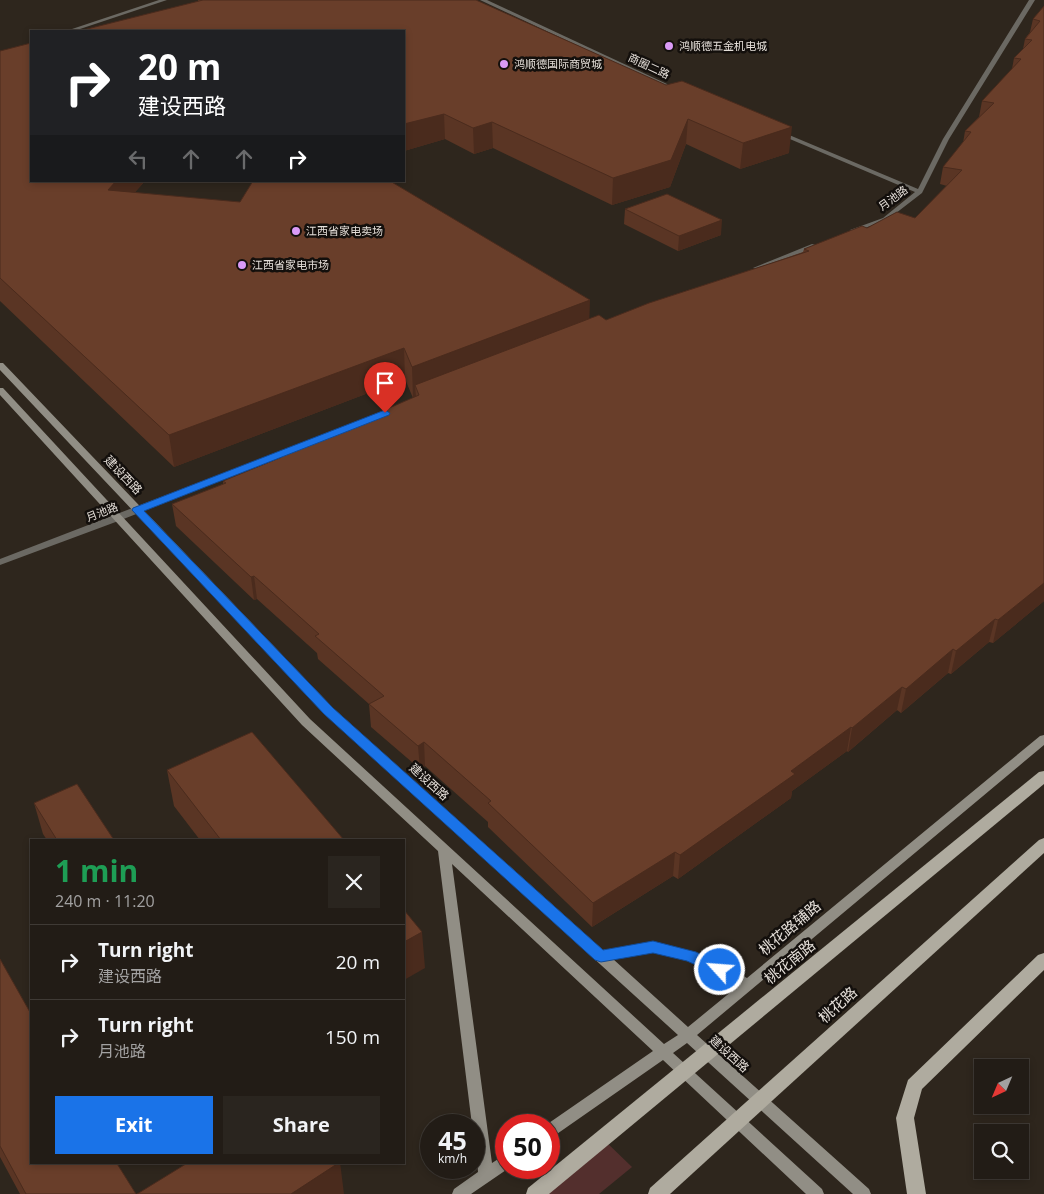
<!DOCTYPE html>
<meta charset="utf-8">
<style>
:root{--surface:#221c16;--page:#2a251f;--text:#f1f3f6;--muted:#a2a1a1;--line:#3f3a35;--accent:#1a73e8}
body{margin:0;font-family:"Open Sans","Noto Sans SC",sans-serif;background:var(--page);color:var(--text);height:100vh;display:flex;flex-direction:column;font-size:19px;white-space:nowrap}
*{box-sizing:border-box;margin:0}
p{font-size:16px;color:var(--muted)}
.icon{flex:none;width:28px;height:28px;fill:none;stroke:currentColor;stroke-width:2;stroke-linecap:round;stroke-linejoin:round}
.map{position:relative;flex:1;overflow:hidden}
.details{position:absolute;left:30px;top:839px;width:375px;height:325px;display:flex;flex-direction:column;background:var(--surface);border-radius:0px;box-shadow:0 2px 8px #0003,0 0 0 1px var(--line)}
.details>*{flex:none}
.top-card{position:absolute;left:30px;top:30px;width:375px;height:152px;border-radius:0px;box-shadow:0 2px 8px #0003,0 0 0 1px var(--line);background:#202124;color:#fff;overflow:hidden}
.needle{width:32px;rotate:224deg}
.buttons{position:absolute;left:974px;top:1059px;display:grid;gap:10px}
.buttons a{display:grid;place-items:center;width:55px;height:55px;border-radius:0px;background:var(--surface);box-shadow:0 2px 8px #0003,0 0 0 1px var(--line);font-size:25px}
.speed{position:absolute;left:420px;top:1114px;display:flex;gap:10px;font-size:25px;font-weight:700;text-align:center}
.speed>*{display:grid;place-content:center;width:65px;height:65px;border-radius:50%;background:var(--surface);box-shadow:0 2px 8px #0003,0 0 0 1px var(--line);line-height:1}
.speed small{font-size:12px;font-weight:400}
.speed .limit{border:8px solid #d22;background:#fff;color:#111}
.pin{position:absolute;display:grid;place-items:center;width:42px;height:42px;color:#fff;margin:-51px -21px;border-radius:50% 50% 50% 0;rotate:-45deg;box-shadow:0 0 5px #0007}
.pin .icon{rotate:45deg}
.me{position:absolute;width:55px;margin:-28px;rotate:296deg;stroke-linejoin:round;filter:drop-shadow(0 0 4px #0008)}
.turn{display:flex;align-items:center;gap:18px;height:105px;padding:0 25px;font-size:22px}
.turn .icon{width:65px;height:65px;stroke-width:2.5}
.turn b{display:block;font-size:35px;line-height:42px}
.lanes{display:flex;align-items:center;height:48px;padding:0 25px;background:#0003;justify-content:center;gap:25px;direction:ltr}
.lanes .off{opacity:.35}
.round{display:grid;place-items:center;flex:none;width:52px;height:52px;border-radius:0px;background:var(--page)}
.overview{display:flex;align-items:center;justify-content:space-between;height:85px;padding:0 25px}
h1{font-size:30px;font-weight:700;line-height:38px;color:#1e9e55}
.primary-button{display:flex;gap:10px;margin-top:auto;padding:10px 25px}
.primary-button a{flex:1;height:58px;border-radius:0px;background:var(--accent);color:#fff;font-size:20px;font-weight:700;line-height:58px;text-align:center}
.primary-button a+a{background:var(--page);color:var(--text)}
ul{padding:0;list-style:none}
li{display:flex;align-items:center;gap:15px;height:75px;padding:0 25px;border-top:1px solid var(--line)}
li div{flex:1}
li b{display:block;font-size:19px}
li em{font-style:normal}
.map>svg:first-child{display:block}
.green{fill:#532f2d}
.lines{fill:none;stroke-linecap:round;stroke-linejoin:round}
.minor{fill:#6b6963;fill-rule:evenodd}
.tertiary{fill:#6b6963;fill-rule:evenodd}
.secondary{fill:#918e85;fill-rule:evenodd}
.primary{fill:#afab9f;fill-rule:evenodd}
.wall{fill:#5a3524}
.shaded-wall{fill:#4a2b1d}
.building{fill:#693e2a;stroke:#4a2b1d}
.route{fill:#1a73e8;stroke:#114b97}
.poi-dot{fill:#da9af6;stroke:#130f0c;stroke-width:2}
.labels{text-anchor:middle;stroke-width:5;stroke-linejoin:round;paint-order:stroke}
.far-poi-label{font-size:11px;fill:#e5dfd9;stroke:#130f0c;text-anchor:start}
.far-street-label{font-size:11px;fill:#e5dfd9;stroke:#130f0c}
.street-label{font-size:12px;fill:#e5dfd9;stroke:#130f0c}
.near-street-label{font-size:15px;fill:#e5dfd9;stroke:#130f0c}
</style>
<div class="map">
<svg width="1044" height="1194" viewBox="0 0 1044 1194">
<rect width="100%" height="100%" fill="#2e261d"/>
<path class="green" d="M603,1139L632,1167L599,1194H530Z"/>
<g class="lines">
<g class="minor">
<path d="M480,0H487L682,91L677,92Z"/>
<path d="M1029,0H1035L949,139L922,193L887,220L854,232H850V230L883,218L915,192L778,134V132H782L918,189L943,139Z"/>
<path d="M812,244L819,246L760,270L753,268Z"/>
<path d="M322,435L326,438L325,440L121,520L0,565V559Z"/>
</g>
<path class="tertiary" d="M159,0H167L74,31H66Z"/>
<path class="secondary" d="M0,363H3L333,708L603,950L653,942L696,952L747,978L1040,736L1044,735V745L697,1035L869,1189L871,1194H853L687,1043L673,1053L822,1189L824,1194H806L663,1060L554,1136L549,1137V1125H546L653,1051L452,864L492,1163L506,1154V1168H509L471,1194H452L454,1189L478,1172L474,1125H472L438,851L302,725L0,395V388H3L310,719L664,1044L678,1035L325,714L0,370ZM653,952L688,960L738,986L688,1027L613,959Z"/>
<g class="primary">
<path d="M1044,771V784L549,1194H526L528,1188L1039,772Z"/>
<path d="M1044,838V853L670,1194H648L650,1188L1039,840Z"/>
<path d="M1044,953V970L922,1089L914,1118L926,1194H907L896,1118L908,1080L1038,955Z"/>
</g>
</g>
<g class="wall">
<path d="M198,0H476L789,153L740,169L686,144L670,187L612,205L493,148L474,154L445,139L404,151V31L198,1Z"/>
<path d="M1044,6V601L993,643L989,642L951,674L948,673L901,713L897,710L848,752L847,751L792,791L791,798L678,879L673,876L592,927L488,827V822L425,766L420,769L371,727L369,704L318,659L317,653L257,599L254,600L176,526L172,504L223,484V481L281,457V455L413,398L405,379L174,467L0,301V51L145,181L135,192L590,319L606,320L803,252L804,249L867,228L915,218L947,186L940,184L943,167L963,143L965,131L979,117L982,101L1012,69L1014,58L1023,49L1025,39L1030,32L1033,19Z"/>
<path d="M625,209L721,235L678,251L624,224Z"/>
<path d="M167,770L344,840H200L174,806Z"/>
<path d="M34,803L114,840H47L43,834Z"/>
<path d="M0,959L31,1162L136,1194H20L0,1157Z"/>
</g>
<g class="shaded-wall">
<path d="M444,114L445,139L404,151V124Z"/>
<path d="M688,119L686,144L670,187L612,205L613,178Z"/>
<path d="M492,122L493,148L474,154L473,128Z"/>
<path d="M792,127L789,153L740,169L743,143Z"/>
<path d="M116,181H145L113,217L108,190Z"/>
<path d="M722,220L721,235L678,251L679,236Z"/>
<path d="M590,300L589,330L415,385L416,397L413,398L412,367Z"/>
<path d="M404,348L405,379L174,467L169,435Z"/>
<path d="M254,576L257,599L254,600L251,577Z"/>
<path d="M1044,583V601L993,643L998,620Z"/>
<path d="M995,619L989,642L951,674L956,651Z"/>
<path d="M953,649L948,673L901,713L906,689Z"/>
<path d="M902,687L897,710L848,752L852,728Z"/>
<path d="M851,727L847,751L792,791L791,798L678,879L680,855L791,771Z"/>
<path d="M424,742L425,766L420,769L418,746Z"/>
<path d="M675,852L673,876L592,927L593,903Z"/>
<path d="M422,932L425,968L404,980V942Z"/>
<path d="M340,1162L344,1194H291Z"/>
</g>
<g class="building">
<path d="M203,0H476L666,85L682,81L792,127L743,143L688,119L671,160L613,178L492,122L473,128L444,114L404,124V31H79Z"/>
<path d="M1044,6V583L998,620L995,619L956,651L953,649L906,689L902,687L852,728L851,727L791,771L795,774L680,855L675,852L593,903L488,803L491,801L424,742L418,746L369,704L384,696L315,636L319,634L254,576L251,577L172,504L226,483L223,481L282,457L281,455L419,395L415,385L599,315L606,320L649,303L809,251L804,249L862,226L867,228L897,212L915,218L962,170L943,167L971,132L965,131L994,103L982,101L1021,59L1014,58L1032,40L1025,39L1040,21L1033,19Z"/>
<path d="M31,43V181H116L108,190L240,202L253,181H390L590,300L412,367L404,348L169,435L0,278V51Z"/>
<path d="M667,194L722,220L679,236L625,209Z"/>
<path d="M252,732L344,840H221L167,770Z"/>
<path d="M77,784L114,840H57L34,803Z"/>
<path d="M404,910L422,932L404,942Z"/>
<path d="M0,959L31,1014V1162H116L136,1194H26L0,1146Z"/>
<path d="M189,1162H340L291,1194H137Z"/>
</g>
<path class="route" d="M385,410L390,413L389,415L144,511L333,708L603,950L653,941L696,952L725,966L727,970L725,974L720,976L687,961L653,953L601,962L595,960L324,714L132,510L133,508Z"/>
<g class="poi-dot">
<circle cx="669" cy="46" r="5"/>
<circle cx="504" cy="64" r="5"/>
<circle cx="296" cy="231" r="5"/>
<circle cx="242" cy="265" r="5"/>
</g>
<g class="labels">
<g class="far-poi-label">
<text x="679" y="50">鸿顺德五金机电城</text>
<text x="514" y="68">鸿顺德国际商贸城</text>
<text x="306" y="235">江西省家电卖场</text>
<text x="252" y="269">江西省家电市场</text>
</g>
<g class="far-street-label">
<text transform="translate(649 66) rotate(25)" y="4">商圈二路</text>
<text transform="translate(893 198) rotate(-36)" y="4">月池路</text>
<text transform="translate(102 512) rotate(-21)" y="4">月池路</text>
</g>
<g class="street-label">
<text transform="translate(123 475) rotate(46)" y="4">建设西路</text>
<text transform="translate(429 782) rotate(42)" y="4">建设西路</text>
<text transform="translate(729 1054) rotate(42)" y="4">建设西路</text>
</g>
<g class="near-street-label">
<text transform="translate(790 928) rotate(-40)" y="5">桃花路辅路</text>
<text transform="translate(790 962) rotate(-39)" y="5">桃花南路</text>
<text transform="translate(838 1005) rotate(-42)" y="5">桃花路</text>
</g>
</g>
</svg>
<div class="buttons">
<a><svg class="needle" viewBox="-14 -14 28 28"><path d="M0-13l5 13h-10z" fill="#e53935"/><path d="M0 13l5-13h-10z" fill="#a2a1a1"/></svg></a>
<a><svg class="icon" aria-label="search" viewBox="0 0 24 24"><circle cx="10" cy="10" r="6"/><path d="M15 15l6 6"/></svg></a>
</div>
<div class="speed"><div>45<small>km/h</small></div><div class="limit">50</div></div>
<div class="pin" style="left:385px;top:413px;background:#d93025"><svg class="icon" aria-label="arrive" viewBox="0 0 24 24"><path d="M6 21V4h12l-3 4 3 4H6"/></svg></div>
<svg class="me" style="left:720px;top:970px" viewBox="-20 -20 40 40"><circle r="17" fill="#1a73e8" stroke="#fff" stroke-width="3"/><path d="M0-11L8 9 0 5-8 9z" fill="#fff"/></svg>
<div class="top-card">
<div class="turn"><svg class="icon" aria-label="right" viewBox="0 0 24 24"><path d="M7 20v-9h11M14 6l5 5-5 5"/></svg><div><b>20 m</b>建设西路</div></div>
<div class="lanes"><svg class="icon off" aria-label="left" viewBox="0 0 24 24"><path d="M17 20v-9H6M10 6l-5 5 5 5"/></svg><svg class="icon off" aria-label="ahead" viewBox="0 0 24 24"><path d="M12 20V5M6 11l6-6 6 6"/></svg><svg class="icon off" aria-label="ahead" viewBox="0 0 24 24"><path d="M12 20V5M6 11l6-6 6 6"/></svg><svg class="icon" aria-label="right" viewBox="0 0 24 24"><path d="M7 20v-9h11M14 6l5 5-5 5"/></svg></div>
</div>
<section class="details">
<div class="overview"><div><h1>1 min</h1><p>240 m · 11:20</p></div><a class="round"><svg class="icon" aria-label="close" viewBox="0 0 24 24"><path d="M6 6l12 12M18 6L6 18"/></svg></a></div>
<ul>
<li><svg class="icon" aria-label="right" viewBox="0 0 24 24"><path d="M7 20v-9h11M14 6l5 5-5 5"/></svg><div><b>Turn right</b><p>建设西路</p></div><em>20 m</em></li>
<li><svg class="icon" aria-label="right" viewBox="0 0 24 24"><path d="M7 20v-9h11M14 6l5 5-5 5"/></svg><div><b>Turn right</b><p>月池路</p></div><em>150 m</em></li>
</ul>
<div class="primary-button"><a>Exit</a><a>Share</a></div>
</section>
</div>
